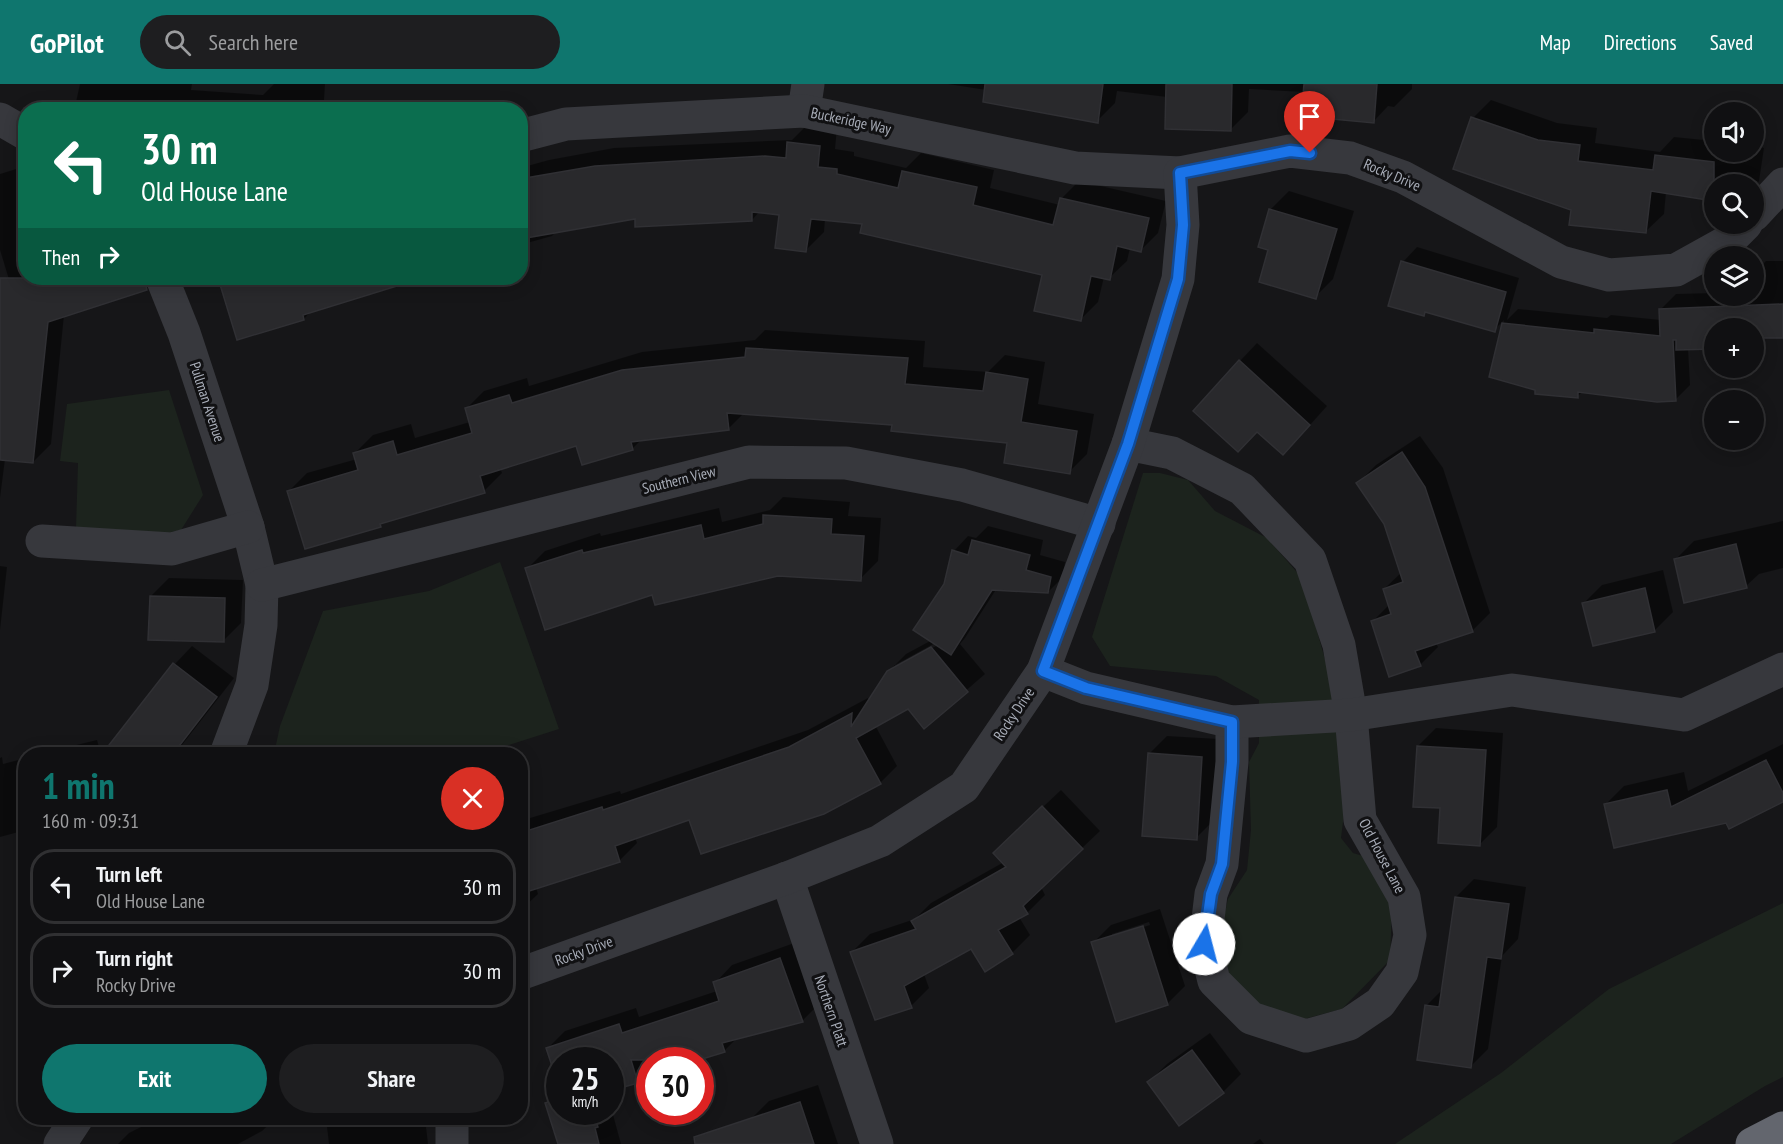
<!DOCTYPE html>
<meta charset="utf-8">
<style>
:root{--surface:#101012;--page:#1e1e20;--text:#f1f3f6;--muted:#9c9d9f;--line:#303032;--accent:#0f766e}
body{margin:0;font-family:"PT Sans Narrow",sans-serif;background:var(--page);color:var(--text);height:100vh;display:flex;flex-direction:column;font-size:22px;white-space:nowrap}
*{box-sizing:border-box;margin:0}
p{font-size:20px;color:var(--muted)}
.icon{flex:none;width:33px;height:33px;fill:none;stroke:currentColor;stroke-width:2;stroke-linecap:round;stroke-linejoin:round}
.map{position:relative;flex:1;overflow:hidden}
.sheet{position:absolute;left:18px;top:663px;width:510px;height:378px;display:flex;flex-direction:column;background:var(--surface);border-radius:24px;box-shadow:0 3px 15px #0003,0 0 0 2px var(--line)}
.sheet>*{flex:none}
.banner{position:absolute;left:18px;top:18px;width:510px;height:183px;border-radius:24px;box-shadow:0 3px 15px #0003,0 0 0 2px var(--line);background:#0b6e4f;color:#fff;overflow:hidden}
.buttons{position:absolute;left:1704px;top:18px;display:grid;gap:12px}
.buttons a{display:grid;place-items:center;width:60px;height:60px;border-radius:50%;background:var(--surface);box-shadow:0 3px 15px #0003,0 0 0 2px var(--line);font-size:30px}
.speed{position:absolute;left:546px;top:963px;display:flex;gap:12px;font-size:30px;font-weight:700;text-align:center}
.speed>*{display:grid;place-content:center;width:78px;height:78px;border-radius:50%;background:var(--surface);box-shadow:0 3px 15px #0003,0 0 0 2px var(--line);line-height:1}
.speed small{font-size:15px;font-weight:400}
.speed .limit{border:9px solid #d22;background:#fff;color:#111}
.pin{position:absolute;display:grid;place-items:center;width:51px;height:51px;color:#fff;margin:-62px -26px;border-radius:50% 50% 50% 0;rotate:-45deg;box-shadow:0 0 6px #0007}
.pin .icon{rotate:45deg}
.me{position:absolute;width:66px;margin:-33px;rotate:8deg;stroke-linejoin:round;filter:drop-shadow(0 0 4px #0008)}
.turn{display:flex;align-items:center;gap:21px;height:126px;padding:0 24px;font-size:27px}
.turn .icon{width:78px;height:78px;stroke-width:2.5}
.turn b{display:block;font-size:42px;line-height:51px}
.then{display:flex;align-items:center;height:57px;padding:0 24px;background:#0003;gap:12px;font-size:22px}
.round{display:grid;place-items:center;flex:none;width:63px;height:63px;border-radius:32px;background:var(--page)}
.head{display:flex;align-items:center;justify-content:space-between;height:102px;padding:0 24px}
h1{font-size:36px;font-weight:700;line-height:45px;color:var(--accent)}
.cta{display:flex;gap:12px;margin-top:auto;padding:12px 24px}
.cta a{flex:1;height:69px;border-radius:36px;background:var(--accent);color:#fff;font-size:24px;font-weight:700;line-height:69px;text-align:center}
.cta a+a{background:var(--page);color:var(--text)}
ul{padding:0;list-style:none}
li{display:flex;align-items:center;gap:18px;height:75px;margin:0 12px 9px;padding:0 12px;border:3px solid var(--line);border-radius:24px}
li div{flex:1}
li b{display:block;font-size:22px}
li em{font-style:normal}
header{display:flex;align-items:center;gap:36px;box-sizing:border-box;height:84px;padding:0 30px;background:var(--accent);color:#fff}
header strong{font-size:28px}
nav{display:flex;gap:33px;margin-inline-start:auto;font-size:21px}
.search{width:420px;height:54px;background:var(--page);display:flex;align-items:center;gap:15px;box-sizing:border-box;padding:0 21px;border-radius:33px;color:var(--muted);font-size:22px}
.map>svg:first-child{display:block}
.green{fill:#1c231d}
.shadow{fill:#0007;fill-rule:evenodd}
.building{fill:#29292c;stroke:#303034;stroke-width:1.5}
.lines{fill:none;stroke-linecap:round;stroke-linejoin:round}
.minor{stroke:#37383d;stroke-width:33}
.highway{stroke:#63666e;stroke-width:33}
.route-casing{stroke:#114b97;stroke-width:15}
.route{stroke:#1a73e8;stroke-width:10}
.labels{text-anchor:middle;stroke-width:6;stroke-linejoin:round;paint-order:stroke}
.street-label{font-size:15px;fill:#a8adb8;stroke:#111113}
</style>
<header>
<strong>GoPilot</strong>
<div class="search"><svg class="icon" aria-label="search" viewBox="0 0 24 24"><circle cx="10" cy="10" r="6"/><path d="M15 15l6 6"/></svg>Search here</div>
<nav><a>Map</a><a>Directions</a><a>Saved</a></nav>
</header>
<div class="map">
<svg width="1783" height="1060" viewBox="0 0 1783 1060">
<rect width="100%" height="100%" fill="#161618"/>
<g class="green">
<path d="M169,306L203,411L181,446L148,454L76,444L78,379L60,377L67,320Z"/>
<path d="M1143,389H1160L1188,396L1215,427L1267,454L1302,494L1330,593L1346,714L1341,754L1353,769L1363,772L1392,822L1390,876L1342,925L1304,935L1259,922L1230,892L1218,858L1228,815L1247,786L1251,746L1249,678L1259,659V616L1216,592L1110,582L1092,553Z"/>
<path d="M500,478L559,645L480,670H274L280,642L323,527L429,507Z"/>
<path d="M1783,819V993L1765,1002L1671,1060H1395L1501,989L1609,905Z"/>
</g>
<g class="shadow">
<path d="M80,0H192L191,6L263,11L274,0H325L324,16L379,20V26H110L76,18Z"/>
<path d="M948,0H1412V5L1394,23L1388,22L1373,38L1305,8L1249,5L1248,28L1230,46L1167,13L1117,7L1115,19L1097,37L1023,26L1025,12Z"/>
<path d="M1491,16L1557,39L1597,44L1595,59L1660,68L1674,53L1714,57V68H1754V62L1764,64L1759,97L1754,104V100H1714V115L1666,108L1664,130L1645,148L1573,125L1473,34Z"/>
<path d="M807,41L837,44L835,65L854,68V72L906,84L921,69L994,86L990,104L1060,121L1061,115L1079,97L1166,117L1158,149L1141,166L1130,164L1127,177L1109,194L1104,193L1098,218L1080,236L1044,190L864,139L825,135L824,148L806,166L781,130L760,127L752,136L636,133L556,147L552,152L520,161V84L549,76L614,64L792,56Z"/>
<path d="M26,82V194H129L130,198L64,231L51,360L33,378L5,375L0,414V238L19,228L0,166V90Z"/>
<path d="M1289,107L1354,127L1333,195L1315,213L1270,165L1260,162L1271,125Z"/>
<path d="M1417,163L1519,194L1507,236L1518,225L1607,234L1611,231L1661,236V225L1676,210L1714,209V212H1754V189L1766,177H1783V252L1754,253V244H1714V263L1688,264L1690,301L1675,316L1583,307L1577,313L1537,304L1491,292L1504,236L1494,246L1426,227L1423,231L1403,178Z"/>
<path d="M219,194H422L312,226L304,235L238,254Z"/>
<path d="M765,246L925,257L923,283L988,288L1005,271L1045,278L1038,320L1094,330L1087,370L1069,388L1009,357L894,339L744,329L728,345L642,355L632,365L578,360L500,384L502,389L484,407L384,437L380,441L289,407L307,389L357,375L355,369L373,351L411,340L415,354L470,338L466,325L484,307L527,294L529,302L642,268L755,256Z"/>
<path d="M1257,259L1327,322L1301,351L1240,277Z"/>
<path d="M1420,352L1443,384L1490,529L1472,547L1436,559L1438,563L1420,581L1372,538L1389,521L1384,505L1402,488L1386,439L1358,399L1376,381Z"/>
<path d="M783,413L850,418L848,432L881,434L878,477L860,495L778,490L654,509L527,485L545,467L600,449L601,452L719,424L722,438L770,426Z"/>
<path d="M1783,437V484L1759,490L1746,502L1676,475L1694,457Z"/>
<path d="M988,442L1043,456L1040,471L1065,478L1063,493L1048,508L997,504L965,554L960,560L985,590L924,643L908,623L875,641L897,682L880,699L690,734L635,753L637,759L620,776L536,803L538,810L520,827V737L620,707L621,710L808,646L868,614V619L888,588L895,581V584L938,561L937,558L895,581L906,570L932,556L954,467L968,452L976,454Z"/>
<path d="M0,482L7,483L0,546Z"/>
<path d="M1663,486L1673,528L1655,546L1594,560L1584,519L1602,501Z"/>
<path d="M169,494L243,496L241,539L223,557L151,512Z"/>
<path d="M192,562L234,594L175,670H129L113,658L175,580Z"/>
<path d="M1436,644L1503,649L1497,743L1479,761L1442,723L1418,662Z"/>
<path d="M1167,652L1219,655L1214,736L1196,754L1149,670Z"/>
<path d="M97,656L101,670H39Z"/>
<path d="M1783,660V716L1727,737L1606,720L1624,702L1684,688L1688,707Z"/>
<path d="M2,673L3,680L26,674V746L0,753V674Z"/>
<path d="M1061,706L1100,747L1041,803L1045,811L1027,829L1019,833L1030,851L1012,869L972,863L924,890L929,904L911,922L852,868L870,850L915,835L931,819L1004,778L1013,751Z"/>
<path d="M1474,795L1526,803L1518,855L1502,872L1488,965L1470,983L1426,922L1443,905L1456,813Z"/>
<path d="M1160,825L1185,902L1167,920L1093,859L1111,841ZM1149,838L1150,841L1112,853V850Z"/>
<path d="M797,858L819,920L802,937L737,954L724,967L695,976H650V992L610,1005V976H560L548,964L565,947L636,924L639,933L717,907L715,899L732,881Z"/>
<path d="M1210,949L1241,990L1223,1008L1149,998L1167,980Z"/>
<path d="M818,1001L838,1060H760L751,1035L769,1017Z"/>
<path d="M560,1006V1028H610V1013L614,1024L612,1027L621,1060H559L547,1019Z"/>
<path d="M159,1034H276L262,1047L238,1060H118L129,1049Z"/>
<path d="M326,1034H425L428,1060H329Z"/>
<path d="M1260,1055L1264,1060H1253Z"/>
</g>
<g class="building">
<path d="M985,0H1103L1098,39L983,18Z"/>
<path d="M1166,0H1232L1231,47L1165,45Z"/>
<path d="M1304,0H1377L1374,39L1301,32Z"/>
<path d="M1471,33L1538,56L1580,61L1578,77L1653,86L1655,71L1714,78V117L1651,107L1646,149L1569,141L1571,126L1453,85Z"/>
<path d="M787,58L820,62L818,83L837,85V90L898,104L902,87L977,103L973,121L1053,141L1060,114L1149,134L1141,168L1117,162L1110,196L1091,192L1081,237L1034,227L1042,191L860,149L862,140L811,135L806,168L775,164L779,131L752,128V137L635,143V135L520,155V95L595,82L765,72L786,74Z"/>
<path d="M1269,125L1337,145L1316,215L1259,198L1268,166L1258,163Z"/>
<path d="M1401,177L1506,208L1495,248L1425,228L1424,232L1388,222Z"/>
<path d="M0,194H144L147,206L48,238L33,379L0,376Z"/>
<path d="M218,194H395L397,202L303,231L304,236L237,256Z"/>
<path d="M1783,220V254H1754V244H1714V265L1676,266V256H1673L1676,317L1657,318L1578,308V314L1535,310V306L1489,293L1502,239L1594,249V245L1660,252L1659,225Z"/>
<path d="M746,264L908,274L905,300L983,307L986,288L1028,295L1021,338L1077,347L1070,390L1004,379L1007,359L891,347L892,341L727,329L729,346L631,358L633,366L582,381L576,362L480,392L485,409L380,440L381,443L305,465L287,407L358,386L353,369L393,357L397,371L472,349L465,324L509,311L512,319L622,286L745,273Z"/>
<path d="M1239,276L1310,341L1283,371L1257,348L1238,368L1193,327Z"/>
<path d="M1402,368L1425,403L1473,548L1415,567L1421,582L1389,593L1371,537L1391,530L1383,505L1403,498L1384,440L1356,399Z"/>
<path d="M763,431L832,435L831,450L864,452L861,497L778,492L655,521L652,511L545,546L525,484L582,466L583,469L701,441L704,455L763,440Z"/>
<path d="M972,456L1030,471L1026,486L1051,493L1048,509L992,506L951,571L913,546L944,500L952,466L968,471Z"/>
<path d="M1736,460L1747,504L1684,519L1674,475Z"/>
<path d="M1645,504L1655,548L1593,562L1582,519Z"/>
<path d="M150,512L225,514L224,558L148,556Z"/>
<path d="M931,563L968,608L924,645L908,625L856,654L881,700L824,730L701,770L689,736L615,762L620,778L520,810V749L602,723L603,726L789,663L852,629L851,643L887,587Z"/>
<path d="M173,579L217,613L173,670H102Z"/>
<path d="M1417,662L1486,666L1480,762L1438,759L1440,724L1413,723Z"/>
<path d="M1148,669L1202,673L1197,756L1142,752Z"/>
<path d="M1766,676L1783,709V718L1729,745L1726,739L1614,764L1604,720L1667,706L1671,723Z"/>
<path d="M1042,722L1083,765L1023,822L1028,830L998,846L1013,870L985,888L971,865L904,902L912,924L875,936L850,868L916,845L911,837L1006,783L993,769Z"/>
<path d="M1455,813L1509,820L1501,875L1487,873L1471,984L1417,976L1425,921L1439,923Z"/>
<path d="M1143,842L1168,921L1116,938L1091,858Z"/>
<path d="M780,874L803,938L722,959L725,968L699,976H631L638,999L610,1007V976H560V1006L546,964L619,940L622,949L719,917L713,898Z"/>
<path d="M1192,966L1224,1009L1179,1042L1147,998Z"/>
<path d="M560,1014V1028H593L598,1043L595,1044L599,1060H558L545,1019Z"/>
<path d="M800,1018L814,1060H695L694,1053Z"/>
</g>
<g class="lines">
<g class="minor">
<path d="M804,27L808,0"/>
<path d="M0,35L26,50"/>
<path d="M520,52L566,40L804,27L1075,84L1180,89"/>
<path d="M1754,131L1783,100"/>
<path d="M162,194L184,249L248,443L262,501L261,541L252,601L226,670"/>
<path d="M1128,360L1172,369L1242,405L1310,476L1339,561L1351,631L1360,736L1404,813L1410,851L1402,888L1380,919L1349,940L1306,952L1251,934L1214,897L1205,860L1211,810L1222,780L1232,678V638"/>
<path d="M42,457L172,465L248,443"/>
<path d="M262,501L749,378L846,379L962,401L1099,440"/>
<path d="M1043,587L1086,604L1232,638L1351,631L1512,606L1684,631L1783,585"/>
<path d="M787,794L877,1060"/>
<path d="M520,890L787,794L880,757L964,703L1043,587L1128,360L1178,195L1183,141L1180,89L1290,67L1350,74L1403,93L1561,178L1609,191L1676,186L1730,156L1746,140"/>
<path d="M60,1060L77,1034"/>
<path d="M452,1060V1034"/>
</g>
<path class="highway" d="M1752,1060L1783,1044"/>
</g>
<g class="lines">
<defs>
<path id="route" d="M1204,860L1211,810L1222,780L1232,678V638L1086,604L1043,587L1128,360L1178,195L1183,141L1180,89L1290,67L1310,69"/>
</defs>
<use href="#route" class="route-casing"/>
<use href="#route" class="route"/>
</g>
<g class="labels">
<g class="street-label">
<text transform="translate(851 37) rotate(12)" y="5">Buckeridge Way</text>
<text transform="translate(1392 91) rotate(23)" y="5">Rocky Drive</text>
<text transform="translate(207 318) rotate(72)" y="5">Pullman Avenue</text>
<text transform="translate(679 396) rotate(-14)" y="5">Southern View</text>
<text transform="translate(1014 630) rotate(-56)" y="5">Rocky Drive</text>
<text transform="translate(1382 772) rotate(62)" y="5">Old House Lane</text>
<text transform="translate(584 867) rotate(-20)" y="5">Rocky Drive</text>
<text transform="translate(831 927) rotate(71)" y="5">Northern Platt</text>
</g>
</g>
</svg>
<div class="buttons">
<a><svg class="icon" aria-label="sound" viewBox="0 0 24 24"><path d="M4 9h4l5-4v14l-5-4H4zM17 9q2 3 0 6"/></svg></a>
<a><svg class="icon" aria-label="search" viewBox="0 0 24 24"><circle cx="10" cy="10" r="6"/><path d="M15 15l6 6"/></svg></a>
<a><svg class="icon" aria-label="layers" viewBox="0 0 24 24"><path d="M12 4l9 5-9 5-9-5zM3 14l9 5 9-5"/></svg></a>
<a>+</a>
<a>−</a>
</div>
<div class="speed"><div>25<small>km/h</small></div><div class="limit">30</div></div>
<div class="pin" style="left:1310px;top:69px;background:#d93025"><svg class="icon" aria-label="arrive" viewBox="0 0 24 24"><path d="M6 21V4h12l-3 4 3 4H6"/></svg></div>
<svg class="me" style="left:1204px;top:860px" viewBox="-20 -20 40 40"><circle r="19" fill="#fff"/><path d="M0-13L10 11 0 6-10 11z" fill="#1a73e8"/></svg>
<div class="banner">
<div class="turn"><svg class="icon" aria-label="left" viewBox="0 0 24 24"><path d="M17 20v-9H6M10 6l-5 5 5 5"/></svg><div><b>30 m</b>Old House Lane</div></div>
<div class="then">Then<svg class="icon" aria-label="right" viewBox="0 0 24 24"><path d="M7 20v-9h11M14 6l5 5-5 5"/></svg></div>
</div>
<section class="sheet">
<div class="head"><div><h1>1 min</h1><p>160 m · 09:31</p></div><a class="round" style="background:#d93025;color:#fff"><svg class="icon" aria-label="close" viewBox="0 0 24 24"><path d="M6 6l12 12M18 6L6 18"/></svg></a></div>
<ul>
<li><svg class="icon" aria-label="left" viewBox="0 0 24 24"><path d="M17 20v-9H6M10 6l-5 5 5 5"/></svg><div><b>Turn left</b><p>Old House Lane</p></div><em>30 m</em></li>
<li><svg class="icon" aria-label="right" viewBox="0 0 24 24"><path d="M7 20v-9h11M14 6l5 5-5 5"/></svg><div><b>Turn right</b><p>Rocky Drive</p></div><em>30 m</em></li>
</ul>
<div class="cta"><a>Exit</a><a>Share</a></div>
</section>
</div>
